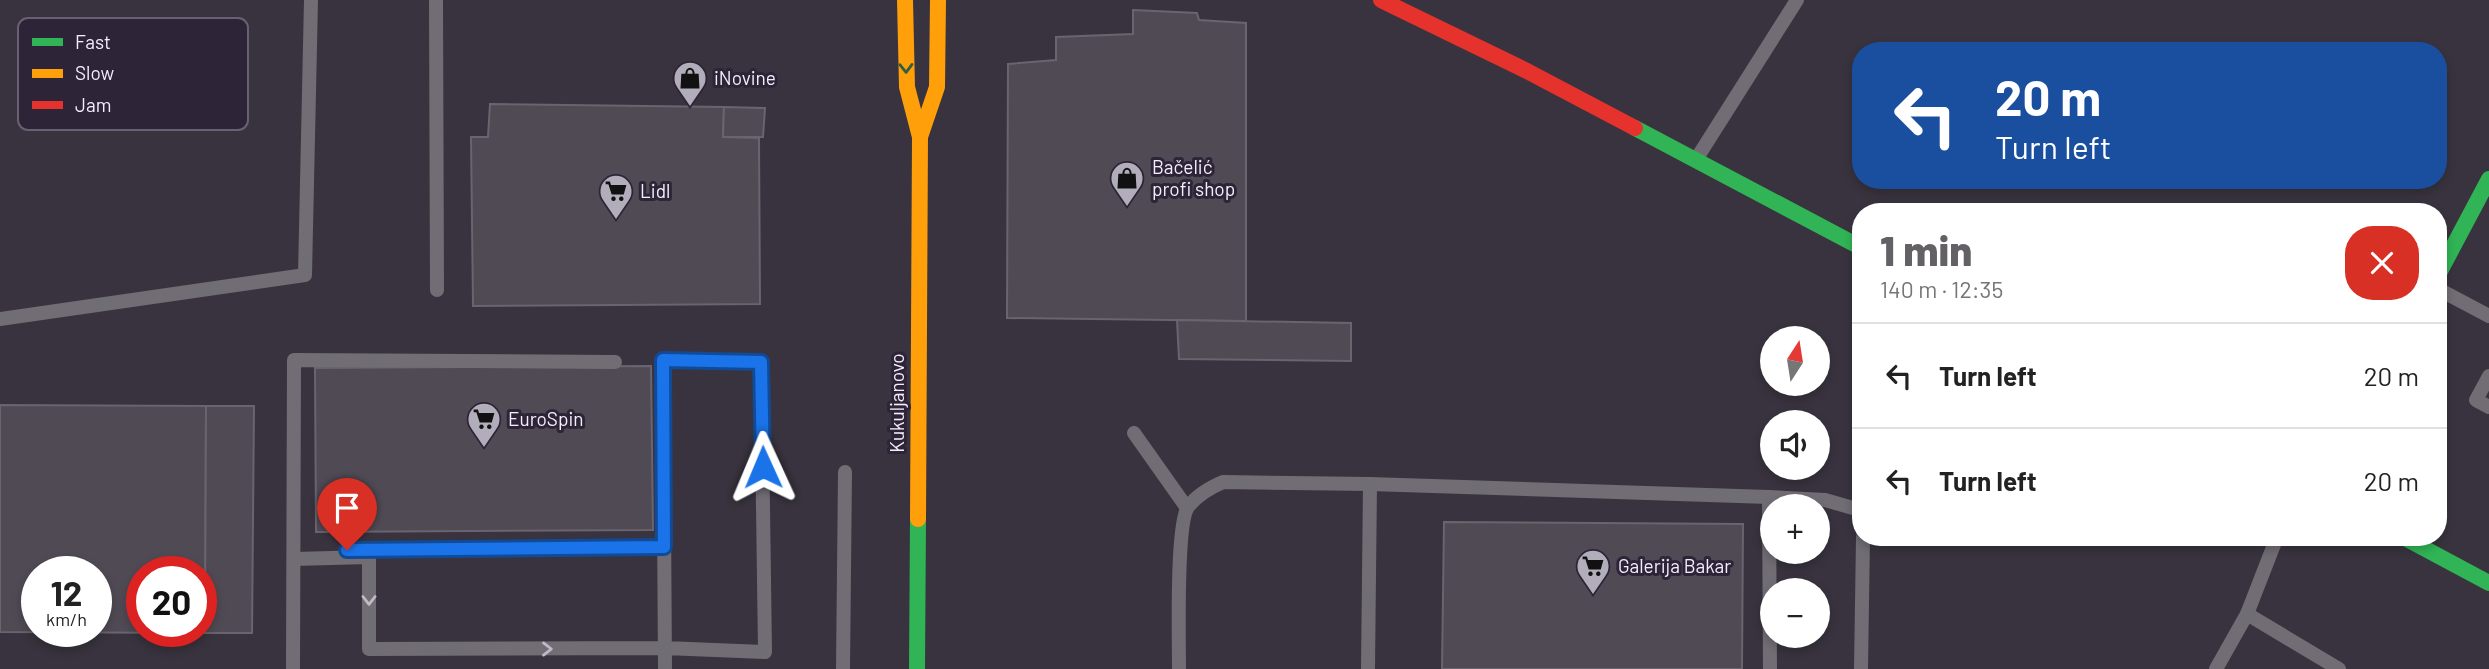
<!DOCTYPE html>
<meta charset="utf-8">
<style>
:root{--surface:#fff;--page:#f2f2f2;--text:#222;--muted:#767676;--line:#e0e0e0;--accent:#636166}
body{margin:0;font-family:Barlow,sans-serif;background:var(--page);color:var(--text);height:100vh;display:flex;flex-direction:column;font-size:26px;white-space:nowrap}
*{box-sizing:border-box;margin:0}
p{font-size:23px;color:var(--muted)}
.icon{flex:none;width:38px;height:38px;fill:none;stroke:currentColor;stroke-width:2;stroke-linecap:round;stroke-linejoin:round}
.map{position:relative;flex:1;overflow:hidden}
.drawer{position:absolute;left:1852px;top:203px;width:595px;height:343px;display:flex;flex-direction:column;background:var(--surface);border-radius:28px;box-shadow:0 4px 10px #0003}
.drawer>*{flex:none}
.top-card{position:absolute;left:1852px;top:42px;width:595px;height:147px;border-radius:28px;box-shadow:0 4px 10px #0003;background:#1a4fa0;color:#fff;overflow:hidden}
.needle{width:46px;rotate:12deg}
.buttons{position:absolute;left:1760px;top:326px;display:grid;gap:14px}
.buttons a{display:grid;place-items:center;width:70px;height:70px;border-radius:50%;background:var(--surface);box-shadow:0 4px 10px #0003;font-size:35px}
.speed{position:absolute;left:21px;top:556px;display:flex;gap:14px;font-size:35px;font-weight:700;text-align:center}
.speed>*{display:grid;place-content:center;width:91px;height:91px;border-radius:50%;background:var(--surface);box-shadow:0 4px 10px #0003;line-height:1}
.speed small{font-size:18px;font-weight:400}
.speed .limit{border:10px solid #d22;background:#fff;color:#111}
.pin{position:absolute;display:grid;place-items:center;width:60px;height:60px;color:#fff;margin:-72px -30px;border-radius:50% 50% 50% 0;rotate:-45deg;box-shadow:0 0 7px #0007}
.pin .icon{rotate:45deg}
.me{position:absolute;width:77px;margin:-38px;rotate:359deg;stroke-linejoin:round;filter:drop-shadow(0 0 5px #0008)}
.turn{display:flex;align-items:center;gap:24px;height:147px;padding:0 28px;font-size:32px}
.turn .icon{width:91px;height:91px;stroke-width:2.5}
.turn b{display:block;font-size:49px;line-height:60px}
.round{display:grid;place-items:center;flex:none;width:74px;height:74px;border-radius:28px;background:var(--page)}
.overview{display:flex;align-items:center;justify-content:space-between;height:119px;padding:0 28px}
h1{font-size:42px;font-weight:800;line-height:52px;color:var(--accent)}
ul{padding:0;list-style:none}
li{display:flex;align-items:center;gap:21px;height:105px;padding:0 28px;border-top:2px solid var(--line)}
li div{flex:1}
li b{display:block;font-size:26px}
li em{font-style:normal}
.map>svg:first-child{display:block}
.building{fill:#4f4a54;stroke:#69646e;stroke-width:2;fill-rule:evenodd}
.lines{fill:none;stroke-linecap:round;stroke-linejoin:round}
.lane{stroke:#716d75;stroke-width:14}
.fast{stroke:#30b455;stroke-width:16}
.slow{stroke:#ff9f0a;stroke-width:16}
.jam{stroke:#e5322d;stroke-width:16}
.oneway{stroke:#2f5e44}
.oneway2{stroke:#c0bac6}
.route-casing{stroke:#114b97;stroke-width:18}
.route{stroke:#1a73e8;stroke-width:12}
.labels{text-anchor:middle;stroke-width:6;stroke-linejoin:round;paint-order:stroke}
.poi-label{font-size:19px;fill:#f4eefc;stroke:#2e2438;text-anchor:start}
.street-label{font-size:19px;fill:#f4eefc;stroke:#2e2438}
.key{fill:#2e2438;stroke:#696173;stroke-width:2}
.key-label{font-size:19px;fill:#f4eefc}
</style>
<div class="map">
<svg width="2489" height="669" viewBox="0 0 2489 669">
<rect width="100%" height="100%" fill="#38333e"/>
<g class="building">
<path d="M1133,10L1197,13L1199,20L1246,23V321L1007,318L1008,64L1056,60V37L1133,34Z"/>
<path d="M490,104L724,107L723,137L759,138L760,304L473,306L471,137H488Z"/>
<path d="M724,107L765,108L763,137H723Z"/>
<path d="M1177,320L1351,323V361L1179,359Z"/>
<path d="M651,366L653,530L316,532L315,368Z"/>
<path d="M0,405L206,406L205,633L0,632ZM37,572H96V632H37ZM142,572H201V632H142Z"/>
<path d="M206,406H254L252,633H205Z"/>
<path d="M1444,522L1743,524L1742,669H1442Z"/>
</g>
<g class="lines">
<g class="lane">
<path d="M436,0L437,290"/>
<path d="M1697,158L1797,0"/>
<path d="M2438,289L2489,316"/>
<path d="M0,319L305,275L311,0"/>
<path d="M2489,376L2476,400L2489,407"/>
<path d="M1134,433L1187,508"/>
<path d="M1769,497L1770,669"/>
<path d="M358,550L664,547"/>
<path d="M294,559L369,557V649L665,648L765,652L761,362L663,360C664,463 664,566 665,669"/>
<path d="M2247,614L2339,669"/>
<path d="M293,669L294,360L615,362"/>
<path d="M843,669L845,472"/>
<path d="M1179,669C1179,642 1176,524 1188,507C1197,495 1209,488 1223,482L1370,484L1769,497L1825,500L1860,510"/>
<path d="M1368,669L1370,484"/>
<path d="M1861,669L1863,537"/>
<path d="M2216,669L2247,614L2277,537"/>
</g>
<g class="fast">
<path d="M1635,128L1860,247"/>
<path d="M2438,275L2489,179"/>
<path d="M2403,537L2489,583"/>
<path d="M917,669L918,519"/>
</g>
<g class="slow">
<path d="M905,0L907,87L920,137L918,519"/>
<path d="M920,137L937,87L938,0"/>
</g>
<path class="jam" d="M1381,0L1527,71L1635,128"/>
</g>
<defs><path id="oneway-chevron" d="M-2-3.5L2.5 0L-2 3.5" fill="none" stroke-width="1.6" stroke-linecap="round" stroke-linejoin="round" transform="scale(1.75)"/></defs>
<use class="oneway" href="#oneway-chevron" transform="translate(906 68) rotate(89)"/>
<g class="oneway2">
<use href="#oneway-chevron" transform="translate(369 600) rotate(90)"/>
<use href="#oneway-chevron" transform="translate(547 649)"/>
</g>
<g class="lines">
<defs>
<path id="route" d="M347,550L664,547L663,360L761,362L763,467"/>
</defs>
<use href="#route" class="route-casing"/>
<use href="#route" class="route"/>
</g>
<defs>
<symbol id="shop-pin" viewBox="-11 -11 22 30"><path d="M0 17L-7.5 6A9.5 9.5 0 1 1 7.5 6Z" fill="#b2adba" stroke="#2e2438"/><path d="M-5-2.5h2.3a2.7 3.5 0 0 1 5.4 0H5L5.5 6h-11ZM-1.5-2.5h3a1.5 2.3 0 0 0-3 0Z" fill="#111"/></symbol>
<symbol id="supermarket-pin" viewBox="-11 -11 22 30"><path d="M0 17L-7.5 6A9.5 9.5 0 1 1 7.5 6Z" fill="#b2adba" stroke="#2e2438"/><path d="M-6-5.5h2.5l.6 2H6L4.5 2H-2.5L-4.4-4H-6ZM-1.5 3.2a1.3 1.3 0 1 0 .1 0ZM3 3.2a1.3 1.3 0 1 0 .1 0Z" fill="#111"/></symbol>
</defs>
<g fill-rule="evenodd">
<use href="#shop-pin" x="671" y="59" width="38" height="52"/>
<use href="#shop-pin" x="1108" y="159" width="38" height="52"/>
<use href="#supermarket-pin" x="597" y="172" width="38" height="52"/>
<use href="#supermarket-pin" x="465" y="400" width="38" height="52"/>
<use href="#supermarket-pin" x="1574" y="547" width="38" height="52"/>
</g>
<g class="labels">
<g class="poi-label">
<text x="714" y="85">iNovine</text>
<text x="1152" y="174">Bačelić<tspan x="1152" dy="22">profi shop</tspan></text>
<text x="640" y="198">Lidl</text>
<text x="508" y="426">EuroSpin</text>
<text x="1618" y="573">Galerija Bakar</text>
</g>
<g class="street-label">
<text transform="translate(897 403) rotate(-90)" y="7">Kukuljanovo</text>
</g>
</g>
<rect x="18" y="18" width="230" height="112" rx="10" class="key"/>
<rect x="32" y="38" width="31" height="8" fill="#30b455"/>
<rect x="32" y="69" width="31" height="9" fill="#ff9f0a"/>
<rect x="32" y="101" width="31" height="8" fill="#e5322d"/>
<g class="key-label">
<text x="75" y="49">Fast</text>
<text x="75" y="80">Slow</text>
<text x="75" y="112">Jam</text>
</g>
</svg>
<div class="buttons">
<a><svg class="needle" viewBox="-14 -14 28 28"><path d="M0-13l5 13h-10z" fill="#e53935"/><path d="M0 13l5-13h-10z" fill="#767676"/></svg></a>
<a><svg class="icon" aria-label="sound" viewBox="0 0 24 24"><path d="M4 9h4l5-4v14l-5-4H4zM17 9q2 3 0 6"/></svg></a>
<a>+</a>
<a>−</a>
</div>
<div class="speed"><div>12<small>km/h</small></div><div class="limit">20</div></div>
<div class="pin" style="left:347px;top:550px;background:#d93025"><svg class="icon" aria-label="arrive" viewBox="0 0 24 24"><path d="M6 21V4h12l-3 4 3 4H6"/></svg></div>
<svg class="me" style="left:763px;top:467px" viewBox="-20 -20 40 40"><path d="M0-17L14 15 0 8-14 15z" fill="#1a73e8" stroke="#fff" stroke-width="4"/></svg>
<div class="top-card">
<div class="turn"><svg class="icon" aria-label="left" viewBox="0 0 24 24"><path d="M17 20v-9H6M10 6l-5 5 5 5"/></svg><div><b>20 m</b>Turn left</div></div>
</div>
<section class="drawer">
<div class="overview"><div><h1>1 min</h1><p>140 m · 12:35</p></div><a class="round" style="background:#d93025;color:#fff"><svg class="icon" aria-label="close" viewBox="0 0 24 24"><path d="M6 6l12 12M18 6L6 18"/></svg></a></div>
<ul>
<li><svg class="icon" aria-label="left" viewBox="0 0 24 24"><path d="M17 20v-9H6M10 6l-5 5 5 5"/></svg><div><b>Turn left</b></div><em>20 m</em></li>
<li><svg class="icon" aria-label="left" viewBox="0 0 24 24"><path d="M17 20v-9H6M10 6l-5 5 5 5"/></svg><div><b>Turn left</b></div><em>20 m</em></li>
</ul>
</section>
</div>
